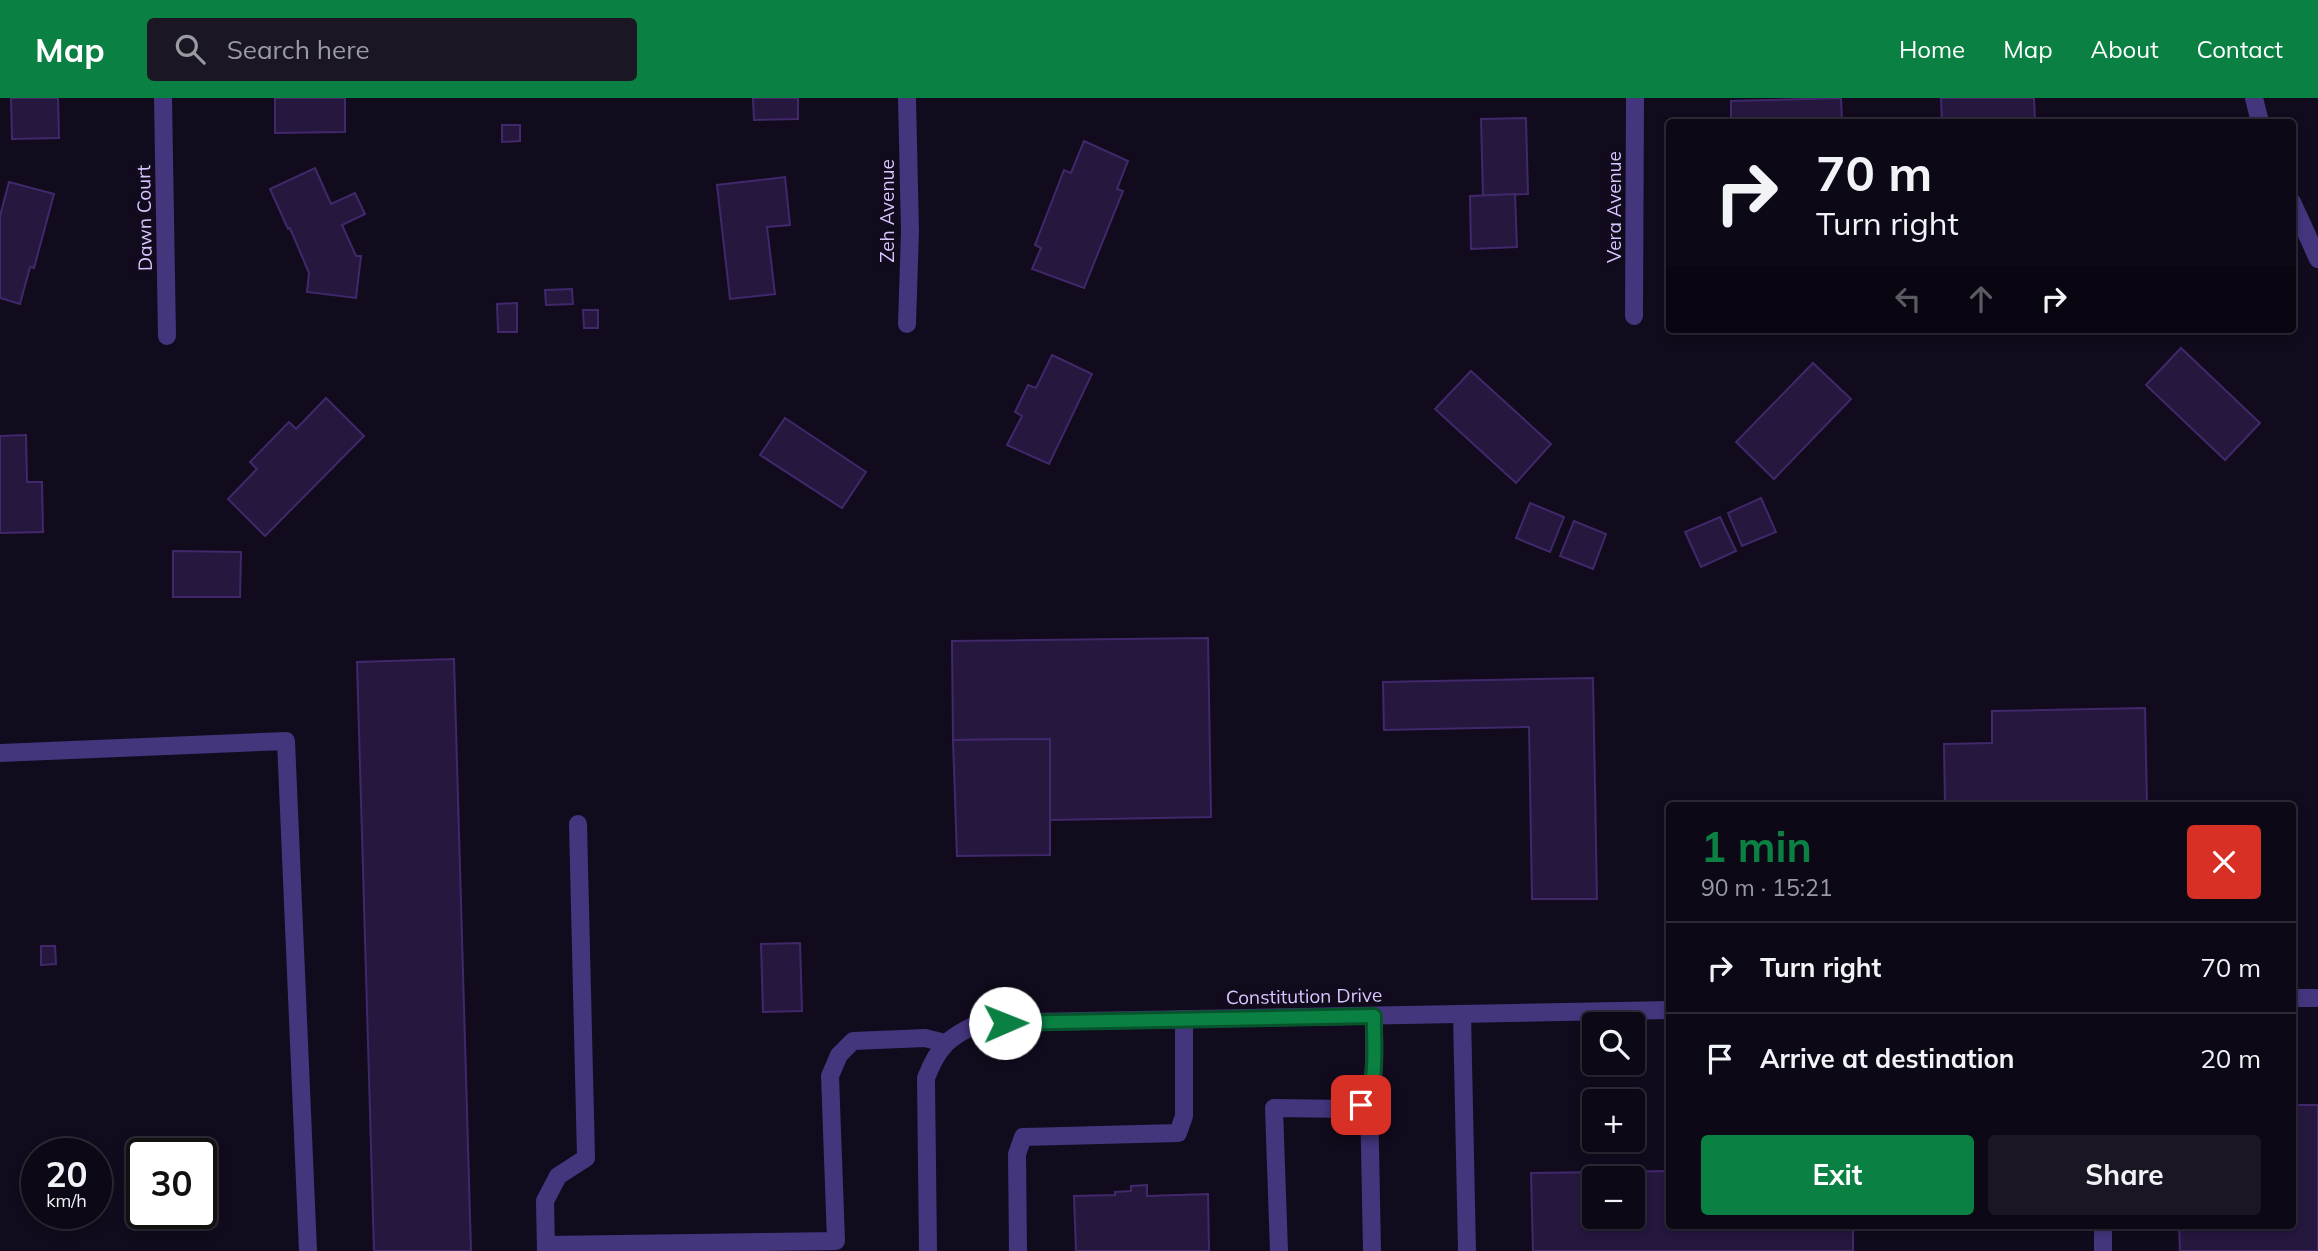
<!DOCTYPE html>
<meta charset="utf-8">
<style>
:root{--surface:#0d0816;--page:#1b1623;--text:#f1f3f6;--muted:#9a9aa1;--line:#2d2935;--accent:#0b8043}
body{margin:0;font-family:Mulish,sans-serif;background:var(--page);color:var(--text);height:100vh;display:flex;flex-direction:column;font-size:26px;white-space:nowrap}
*{box-sizing:border-box;margin:0}
p{font-size:23px;color:var(--muted)}
.icon{flex:none;width:38px;height:38px;fill:none;stroke:currentColor;stroke-width:2;stroke-linecap:round;stroke-linejoin:round}
.map{position:relative;flex:1;overflow:hidden}
.sheet{position:absolute;left:1666px;top:704px;width:630px;height:427px;display:flex;flex-direction:column;background:var(--surface);border-radius:7px;box-shadow:0 4px 10px #0003,0 0 0 2px var(--line)}
.sheet>*{flex:none}
.hud{position:absolute;left:1666px;top:21px;width:630px;height:214px;border-radius:7px;box-shadow:0 4px 10px #0003,0 0 0 2px var(--line);background:#0d0816;color:var(--text);overflow:hidden}
.buttons{position:absolute;left:1582px;top:914px;display:grid;gap:14px}
.buttons a{display:grid;place-items:center;width:63px;height:63px;border-radius:7px;background:var(--surface);box-shadow:0 4px 10px #0003,0 0 0 2px var(--line);font-size:35px}
.speed{position:absolute;left:21px;top:1040px;display:flex;gap:14px;font-size:35px;font-weight:700;text-align:center}
.speed>*{display:grid;place-content:center;width:91px;height:91px;border-radius:50%;background:var(--surface);box-shadow:0 4px 10px #0003,0 0 0 2px var(--line);line-height:1}
.speed small{font-size:18px;font-weight:400}
.speed .limit{border:4px solid #111;border-radius:10px;background:#fff;color:#111}
.pin{position:absolute;display:grid;place-items:center;width:60px;height:60px;color:#fff;margin:-30px;border-radius:14px;box-shadow:0 4px 10px #0006}
.me{position:absolute;width:77px;margin:-38px;rotate:89deg;stroke-linejoin:round;filter:drop-shadow(0 0 5px #0008)}
.turn{display:flex;align-items:center;gap:24px;height:147px;padding:0 35px;font-size:32px}
.turn .icon{width:91px;height:91px;stroke-width:2.5}
.turn b{display:block;font-size:49px;line-height:60px}
.lanes{display:flex;align-items:center;height:66px;padding:0 35px;background:#0003;justify-content:center;gap:35px;direction:ltr}
.lanes .off{opacity:.35}
.round{display:grid;place-items:center;flex:none;width:74px;height:74px;border-radius:7px;background:var(--page)}
.headline{display:flex;align-items:center;justify-content:space-between;height:119px;padding:0 35px}
h1{font-size:42px;font-weight:700;line-height:52px;color:var(--accent)}
.cta{display:flex;gap:14px;margin-top:auto;padding:14px 35px}
.cta a{flex:1;height:80px;border-radius:7px;background:var(--accent);color:#fff;font-size:28px;font-weight:700;line-height:80px;text-align:center}
.cta a+a{background:var(--page);color:var(--text)}
ul{padding:0;list-style:none}
li{display:flex;align-items:center;gap:21px;height:91px;padding:0 35px;border-top:2px solid var(--line)}
li div{flex:1}
li b{display:block;font-size:26px}
li em{font-style:normal}
header{display:flex;align-items:center;gap:42px;box-sizing:border-box;height:98px;padding:0 35px;background:var(--accent);color:#fff}
header strong{font-size:33px}
nav{display:flex;gap:38px;margin-inline-start:auto;font-size:24px}
.search{width:490px;height:63px;background:var(--page);display:flex;align-items:center;gap:18px;box-sizing:border-box;padding:0 24px;border-radius:7px;color:var(--muted);font-size:26px}
.map>svg:first-child{display:block}
.building{fill:#25173e;stroke:#41286b;stroke-width:2;fill-rule:evenodd}
.lines{fill:none;stroke-linecap:round;stroke-linejoin:round}
.minor{stroke:#44357d;stroke-width:18}
.route-casing{stroke:#07532c;stroke-width:18}
.route{stroke:#0b8043;stroke-width:12}
.labels{text-anchor:middle;stroke-width:7;stroke-linejoin:round;paint-order:stroke}
.street-label{font-size:19px;fill:#d7c7ff;stroke:#110b1d}
</style>
<header>
<strong>Map</strong>
<div class="search"><svg class="icon" aria-label="search" viewBox="0 0 24 24"><circle cx="10" cy="10" r="6"/><path d="M15 15l6 6"/></svg>Search here</div>
<nav><a>Home</a><a>Map</a><a>About</a><a>Contact</a></nav>
</header>
<div class="map">
<svg width="2318" height="1153" viewBox="0 0 2318 1153">
<rect width="100%" height="100%" fill="#110b1d"/>
<g class="building">
<path d="M11,0H58L59,40L12,41Z"/>
<path d="M275,0H345V34L275,35Z"/>
<path d="M753,0H798V21L754,22Z"/>
<path d="M1841,0L1842,24H1731V3Z"/>
<path d="M1941,0H2034L2035,24H1942Z"/>
<path d="M1526,20L1528,96L1483,98L1481,21Z"/>
<path d="M502,27H520V43L502,44Z"/>
<path d="M1084,43L1128,63L1117,91L1123,93L1084,190L1032,171L1041,150L1035,147L1064,72L1071,75Z"/>
<path d="M315,70L331,106L355,95L365,116L342,127L356,158H361L356,200L307,194L309,175L290,130L288,131L270,91Z"/>
<path d="M785,79L790,127L767,129L775,196L730,201L717,87Z"/>
<path d="M9,84L54,96L34,170L30,169L20,206L0,200V118Z"/>
<path d="M1515,96L1517,149L1471,151L1470,98Z"/>
<path d="M572,191L573,206L546,207L545,192Z"/>
<path d="M517,205V234H498L497,206Z"/>
<path d="M583,212H598V230H584Z"/>
<path d="M2181,250L2260,325L2225,362L2146,287Z"/>
<path d="M1052,257L1092,276L1049,366L1007,347L1022,318L1015,314L1028,287L1036,290Z"/>
<path d="M1813,265L1851,301L1774,381L1736,344Z"/>
<path d="M1471,273L1551,346L1516,385L1435,311Z"/>
<path d="M326,300L364,338L265,438L228,401L257,371L250,364L289,324L296,331Z"/>
<path d="M785,320L866,374L842,410L760,357Z"/>
<path d="M26,337L27,384H42L43,434L0,435V338Z"/>
<path d="M1761,400L1776,434L1742,448L1728,415Z"/>
<path d="M1530,405L1564,419L1550,454L1516,440Z"/>
<path d="M1720,419L1736,453L1701,469L1685,434Z"/>
<path d="M1574,423L1606,436L1593,471L1560,458Z"/>
<path d="M173,453L241,454L240,499H173Z"/>
<path d="M1208,540L1211,719L1050,722V641L953,642L952,543Z"/>
<path d="M454,561L471,1153H374L357,564Z"/>
<path d="M1593,580L1597,801H1532L1529,629L1384,632L1383,584Z"/>
<path d="M2145,610L2147,707H1945L1944,646L1992,645V613Z"/>
<path d="M1050,641V757L957,758L953,642Z"/>
<path d="M800,845L802,913L763,914L761,846Z"/>
<path d="M41,848H55L56,866L41,867Z"/>
<path d="M2292,1007H2318V1153H2180L2179,1127H2292Z"/>
<path d="M1670,1073V1127H1853V1153H1533L1531,1075ZM1594,1080H1633V1118H1594Z"/>
<path d="M1147,1087V1098L1208,1096L1209,1153H1076L1074,1098L1115,1097V1094L1131,1093V1088Z"/>
</g>
<g class="lines">
<g class="minor">
<path d="M163,0L167,238"/>
<path d="M2254,0L2260,24"/>
<path d="M2292,104L2318,161"/>
<path d="M1634,218L1635,0"/>
<path d="M907,226L910,133L907,0"/>
<path d="M0,655L286,643L308,1153"/>
<path d="M2292,900H2318"/>
<path d="M1462,916L1467,1153"/>
<path d="M1369,998L1372,1153"/>
<path d="M546,1147L836,1143L830,978L839,957L853,943L925,940L945,945"/>
<path d="M546,1153L545,1103L558,1078L586,1060L578,726"/>
<path d="M928,1153L926,980C938,949 949,938 980,925L1670,912"/>
<path d="M1018,1153L1017,1056L1023,1039L1178,1035L1184,1018V921"/>
<path d="M1279,1153L1274,1010L1351,1011C1352,1010 1361,1008 1362,1007C1379,995 1373,938 1374,918"/>
<path d="M2103,1153V1127"/>
</g>
</g>
<g class="lines">
<defs>
<path id="route" d="M1005,925L1374,918C1373,946 1380,985 1361,1007"/>
</defs>
<use href="#route" class="route-casing"/>
<use href="#route" class="route"/>
</g>
<g class="labels">
<g class="street-label">
<text transform="translate(1614 109) rotate(-90)" y="7">Vera Avenue</text>
<text transform="translate(887 113) rotate(-90)" y="7">Zeh Avenue</text>
<text transform="translate(144 120) rotate(-91)" y="7">Dawn Court</text>
<text transform="translate(1304 898) rotate(-1)" y="7">Constitution Drive</text>
</g>
</g>
</svg>
<div class="buttons">
<a><svg class="icon" aria-label="search" viewBox="0 0 24 24"><circle cx="10" cy="10" r="6"/><path d="M15 15l6 6"/></svg></a>
<a>+</a>
<a>−</a>
</div>
<div class="speed"><div>20<small>km/h</small></div><div class="limit">30</div></div>
<div class="pin" style="left:1361px;top:1007px;background:#d93025"><svg class="icon" aria-label="arrive" viewBox="0 0 24 24"><path d="M6 21V4h12l-3 4 3 4H6"/></svg></div>
<svg class="me" style="left:1005px;top:925px" viewBox="-20 -20 40 40"><circle r="19" fill="#fff"/><path d="M0-13L10 11 0 6-10 11z" fill="#0b8043"/></svg>
<div class="hud">
<div class="turn"><svg class="icon" aria-label="right" viewBox="0 0 24 24"><path d="M7 20v-9h11M14 6l5 5-5 5"/></svg><div><b>70 m</b>Turn right</div></div>
<div class="lanes"><svg class="icon off" aria-label="left" viewBox="0 0 24 24"><path d="M17 20v-9H6M10 6l-5 5 5 5"/></svg><svg class="icon off" aria-label="ahead" viewBox="0 0 24 24"><path d="M12 20V5M6 11l6-6 6 6"/></svg><svg class="icon" aria-label="right" viewBox="0 0 24 24"><path d="M7 20v-9h11M14 6l5 5-5 5"/></svg></div>
</div>
<section class="sheet">
<div class="headline"><div><h1>1 min</h1><p>90 m · 15:21</p></div><a class="round" style="background:#d93025;color:#fff"><svg class="icon" aria-label="close" viewBox="0 0 24 24"><path d="M6 6l12 12M18 6L6 18"/></svg></a></div>
<ul>
<li><svg class="icon" aria-label="right" viewBox="0 0 24 24"><path d="M7 20v-9h11M14 6l5 5-5 5"/></svg><div><b>Turn right</b></div><em>70 m</em></li>
<li><svg class="icon" aria-label="arrive" viewBox="0 0 24 24"><path d="M6 21V4h12l-3 4 3 4H6"/></svg><div><b>Arrive at destination</b></div><em>20 m</em></li>
</ul>
<div class="cta"><a>Exit</a><a>Share</a></div>
</section>
</div>
